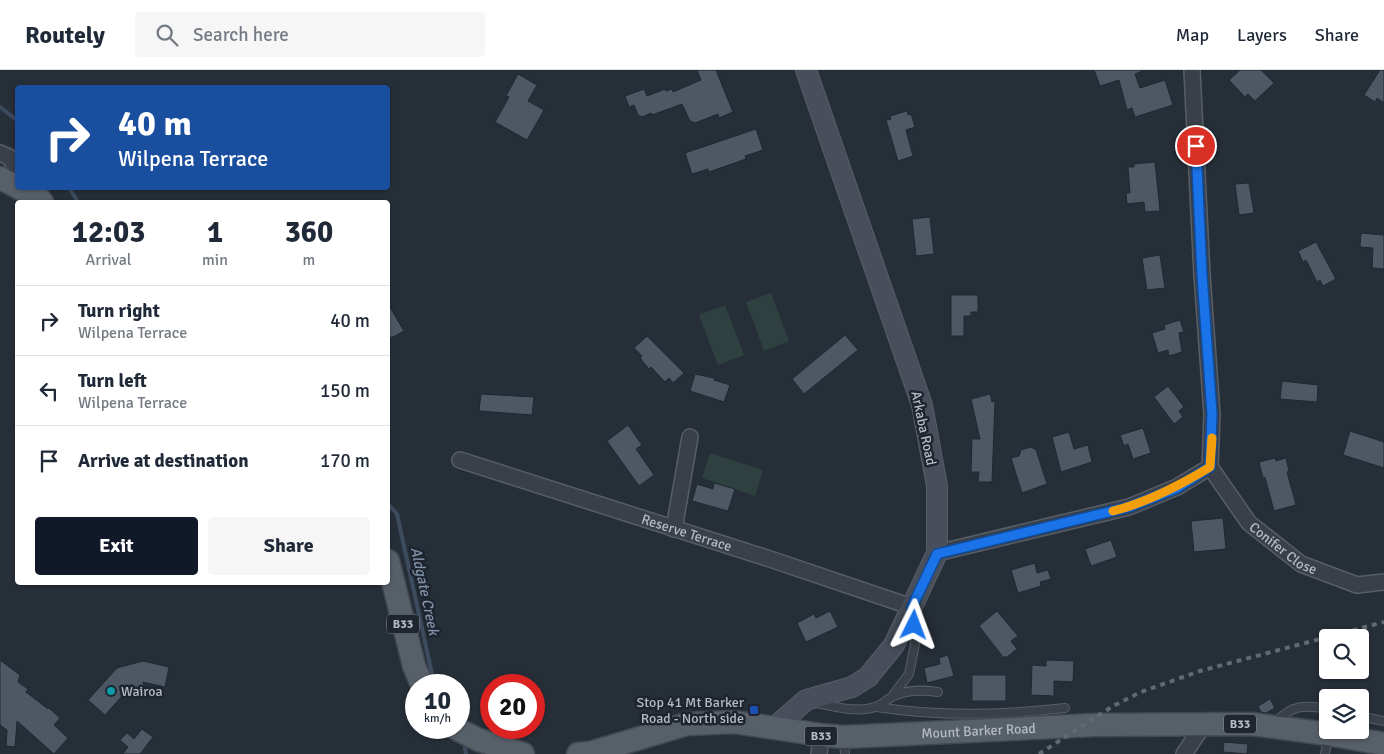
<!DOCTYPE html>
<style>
:root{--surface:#fff;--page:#f6f6f7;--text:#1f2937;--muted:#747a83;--line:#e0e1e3;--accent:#111827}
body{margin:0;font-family:Signika,sans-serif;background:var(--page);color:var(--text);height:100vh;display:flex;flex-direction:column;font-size:19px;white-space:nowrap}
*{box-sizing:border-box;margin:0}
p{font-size:16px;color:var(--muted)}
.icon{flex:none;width:28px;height:28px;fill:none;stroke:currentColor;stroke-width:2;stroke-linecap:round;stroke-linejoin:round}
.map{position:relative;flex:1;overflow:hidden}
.drawer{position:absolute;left:15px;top:130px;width:375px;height:385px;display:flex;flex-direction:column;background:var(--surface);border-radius:5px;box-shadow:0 1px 4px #0004}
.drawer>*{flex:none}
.banner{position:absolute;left:15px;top:15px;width:375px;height:105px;border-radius:5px;box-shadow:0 1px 4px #0004;background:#1a4fa0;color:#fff;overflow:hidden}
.controls{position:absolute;left:1319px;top:559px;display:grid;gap:10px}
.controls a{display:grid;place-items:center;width:50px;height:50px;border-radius:5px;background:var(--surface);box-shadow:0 1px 4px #0004;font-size:25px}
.speed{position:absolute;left:405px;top:604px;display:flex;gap:10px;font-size:25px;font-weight:700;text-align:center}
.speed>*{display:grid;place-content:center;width:65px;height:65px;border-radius:50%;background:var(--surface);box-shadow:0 1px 4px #0004;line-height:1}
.speed small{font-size:12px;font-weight:400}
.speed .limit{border:8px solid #d22;background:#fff;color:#111}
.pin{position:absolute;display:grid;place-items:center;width:42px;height:42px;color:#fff;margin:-21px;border:2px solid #fff;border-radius:50%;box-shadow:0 1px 5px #0007}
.me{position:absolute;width:55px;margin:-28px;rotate:3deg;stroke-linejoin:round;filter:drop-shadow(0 0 4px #0008)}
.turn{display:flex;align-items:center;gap:18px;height:105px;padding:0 20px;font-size:22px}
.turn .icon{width:65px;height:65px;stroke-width:2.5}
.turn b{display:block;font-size:35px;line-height:42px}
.eta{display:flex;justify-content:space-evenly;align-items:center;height:85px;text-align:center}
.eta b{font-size:30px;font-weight:700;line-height:35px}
.action{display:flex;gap:10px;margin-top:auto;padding:10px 20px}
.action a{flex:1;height:58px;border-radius:5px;background:var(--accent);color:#fff;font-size:20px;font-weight:700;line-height:58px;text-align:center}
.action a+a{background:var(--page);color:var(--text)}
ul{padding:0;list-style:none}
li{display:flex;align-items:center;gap:15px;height:70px;padding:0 20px;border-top:1px solid var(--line)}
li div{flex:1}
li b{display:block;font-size:19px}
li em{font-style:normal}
header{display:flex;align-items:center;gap:30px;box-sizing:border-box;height:70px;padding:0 25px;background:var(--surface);border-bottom:1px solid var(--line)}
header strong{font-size:24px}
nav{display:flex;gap:28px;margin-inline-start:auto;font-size:18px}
.search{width:350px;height:45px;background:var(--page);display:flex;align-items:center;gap:12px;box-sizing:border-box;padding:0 18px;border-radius:5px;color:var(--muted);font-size:19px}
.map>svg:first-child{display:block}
.green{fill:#2e4040}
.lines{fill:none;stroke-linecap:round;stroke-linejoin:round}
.stream{stroke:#3d4b5f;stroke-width:4}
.building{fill:#4e5864;stroke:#202730}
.lane-casing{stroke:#575e67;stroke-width:10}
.street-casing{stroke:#575e67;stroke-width:18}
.secondary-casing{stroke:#575e67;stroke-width:22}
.primary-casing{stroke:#424952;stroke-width:25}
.lane{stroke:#394049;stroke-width:8}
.street{stroke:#394049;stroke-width:15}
.secondary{stroke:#484f5b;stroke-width:20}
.primary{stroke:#575f69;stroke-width:22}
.rail{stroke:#616974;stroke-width:4;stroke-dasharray:5 5;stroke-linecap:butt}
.route-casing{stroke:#114b97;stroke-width:12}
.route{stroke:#1a73e8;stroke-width:9}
.slow{stroke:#f59e0b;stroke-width:9}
.culture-dot{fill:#0f9aa8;stroke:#1e252e;stroke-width:2}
.transit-dot{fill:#1a4fb4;stroke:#1e252e;stroke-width:2}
.labels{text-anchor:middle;stroke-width:5;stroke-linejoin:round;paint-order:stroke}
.shield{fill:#1e252e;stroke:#878e98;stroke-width:1}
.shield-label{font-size:12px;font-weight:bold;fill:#b4bbc5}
.street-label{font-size:14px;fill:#b4bbc5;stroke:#1e252e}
.poi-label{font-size:14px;fill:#b4bbc5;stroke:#1e252e;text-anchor:start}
.water-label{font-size:15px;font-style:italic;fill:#8091a9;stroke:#1e252e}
</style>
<header>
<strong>Routely</strong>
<div class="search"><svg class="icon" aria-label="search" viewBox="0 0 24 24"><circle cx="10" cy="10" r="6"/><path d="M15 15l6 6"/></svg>Search here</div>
<nav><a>Map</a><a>Layers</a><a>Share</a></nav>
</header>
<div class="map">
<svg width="1384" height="684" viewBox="0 0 1384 684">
<rect width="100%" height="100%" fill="#262e38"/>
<g class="green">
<path d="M771,223L789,271L764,281L746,232Z"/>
<path d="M725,235L744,285L718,295L699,245Z"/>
<path d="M710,383L763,400L755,426L702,408Z"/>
</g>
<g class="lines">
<g class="stream">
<path d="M0,37L18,51"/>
<path d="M69,118L78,132"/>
<path d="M388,434L397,444L432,604L438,615"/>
<path d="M464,673L466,684"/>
</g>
</g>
<g class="building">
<path d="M697,0H716L733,42L719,48L718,44L695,53L690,51L682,34L652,45L651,43L642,47L638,45L634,35L629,37L625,26L644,19L647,26L665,19L666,21L672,19L673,22L701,10Z"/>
<path d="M1094,0H1142V1L1135,4L1140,18L1165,10L1173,35L1135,47L1132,38L1127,40L1119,10L1100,16Z"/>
<path d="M1240,0H1261L1274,13L1255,31L1248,24L1245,27L1229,10Z"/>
<path d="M1380,0H1384V33L1377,28L1375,32L1364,25Z"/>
<path d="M518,4L537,15L528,31L544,40L527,70L495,52L509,27L506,26Z"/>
<path d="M907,41L908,45L911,44L915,57L906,60L913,86L898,91L886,50L891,49L890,46Z"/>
<path d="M756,59L763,80L745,86L746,89L709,102L708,99L692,104L685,83Z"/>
<path d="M1155,92L1160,141L1145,142L1144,132L1127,134L1126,123H1130L1128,97H1134V94Z"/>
<path d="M1249,113L1254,143L1239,145L1235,114Z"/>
<path d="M930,147L934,184L916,186L912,149Z"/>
<path d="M1361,163L1384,165V199L1372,198L1373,178L1360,177Z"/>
<path d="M1316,172L1336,209L1323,216L1320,210L1317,212L1306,190L1303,192L1298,181Z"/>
<path d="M1160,185L1165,218L1147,220L1142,188Z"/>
<path d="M951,225H978V242H971V246H964V266H951Z"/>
<path d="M388,234L404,261L391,268L388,261Z"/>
<path d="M1180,250L1184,262L1179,263L1182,282L1169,286L1168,280L1158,283L1152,263L1165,259L1164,255Z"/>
<path d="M845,265L858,280L804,324L792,309Z"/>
<path d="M647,266L684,303L673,313L669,308L665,312L651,297L649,299L640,288L642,286L634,278Z"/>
<path d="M695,304L714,308V310L730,315L724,332L690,321Z"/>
<path d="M1282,311L1318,315L1317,332L1280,329Z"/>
<path d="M1168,316L1184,337L1179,341L1183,347L1174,354L1154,327Z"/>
<path d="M481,324L534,327L532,345L479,341Z"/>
<path d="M990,324L992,332L995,331L992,412H978L979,402H971L972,369H980L971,329Z"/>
<path d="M628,355L642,375L636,379L654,405L639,416L607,371Z"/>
<path d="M1143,358L1151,383L1133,389L1128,374L1124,376L1120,365Z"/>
<path d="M1350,361L1384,372V398L1343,385Z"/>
<path d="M1069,362L1074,379L1088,375L1092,392L1061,402L1052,367Z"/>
<path d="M1031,377L1036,380L1047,414L1022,423L1011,388L1019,386L1021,380Z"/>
<path d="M1275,388L1276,391L1286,388L1289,401L1287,402L1296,435L1274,441L1265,407L1263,408L1259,392Z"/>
<path d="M714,413L735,419L728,441L692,431L697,414L713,419Z"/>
<path d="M1223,448L1226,479L1194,482L1191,451Z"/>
<path d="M1111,470L1117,487L1091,496L1085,479Z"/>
<path d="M1035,493L1037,503L1048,500L1051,509L1040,512L1041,516L1018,523L1011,500Z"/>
<path d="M830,541L838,557L806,572L797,553L814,544L816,548Z"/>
<path d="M997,541L1018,566L1011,571L1017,579L1007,587H1003L979,556Z"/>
<path d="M948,585L954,606L927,613L924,598L940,594L939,588Z"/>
<path d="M0,590L20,605L18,612L28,619L26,622L48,639L49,638L60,648L54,655L68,668L54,684L17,651L15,677L6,676L7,660L0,655Z"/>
<path d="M1046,590L1074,591L1073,612L1054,611V626L1031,625L1032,595L1046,596Z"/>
<path d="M143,591L169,597L165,617L143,612L147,625L135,629L131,616L105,645L88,630L117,598Z"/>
<rect x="972" y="605" width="34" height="26"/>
<path d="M1270,629L1275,638L1266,643L1261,642L1258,636Z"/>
<path d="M142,659L153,667L140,684H123L128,677L120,670L127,663L134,669Z"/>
<path d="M1224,672L1248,674L1247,684L1223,682Z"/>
</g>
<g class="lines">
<defs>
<g id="lane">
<path d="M893,625L909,604L915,574L913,546"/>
<path d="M817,633C835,637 857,643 875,637C882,635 886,630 892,627C906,619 923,620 938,622"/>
<path d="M877,637C939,647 1003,645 1065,638"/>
<path d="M1360,646L1384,651"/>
<path d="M1275,653C1292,634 1305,635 1328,639"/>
<path d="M844,669L845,684"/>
<path d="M1325,684L1328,666"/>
</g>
<g id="street">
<path d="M0,83L9,87L18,100"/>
<path id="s1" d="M460,390L770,489L912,537"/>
<path id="s2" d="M1210,397L1249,453L1301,494L1357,515L1384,512"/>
<path d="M674,459L690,367"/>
<path d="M937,483L1129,437L1177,417L1210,397L1212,344L1202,205L1192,0"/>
<path d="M819,684L821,665"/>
<path d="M1184,684L1204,654"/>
</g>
<path id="secondary" d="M775,657L806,630L852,617L868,607L894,575L937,483V416L922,335L806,0"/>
<g id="primary">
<path d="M0,108L18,117"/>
<path d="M19,118L37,126L42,132"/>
<path d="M388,491L414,596L422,615"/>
<path d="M455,658L479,670L523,684"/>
<path id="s3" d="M578,684L590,683L687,654L734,652L821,665L844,667L1094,655L1251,654L1328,664L1384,674"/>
</g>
</defs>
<use href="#lane" class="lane-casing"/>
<use href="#street" class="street-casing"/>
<use href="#secondary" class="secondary-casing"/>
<use href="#primary" class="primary-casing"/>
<use href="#lane" class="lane"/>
<use href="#street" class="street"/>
<use href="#secondary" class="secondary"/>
<use href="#primary" class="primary"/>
<path class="rail" d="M1039,684L1113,636L1141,622L1200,601L1384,552"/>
</g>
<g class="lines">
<defs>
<path id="route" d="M914,555L912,537L937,484L1129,437L1177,418L1210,397L1212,344L1202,205L1196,76"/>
</defs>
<use href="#route" class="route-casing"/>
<use href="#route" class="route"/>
<path class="slow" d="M1113,441C1148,432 1179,416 1210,397L1212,368"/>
</g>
<circle class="culture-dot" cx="111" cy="621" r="5"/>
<rect class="transit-dot" x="749" y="635" width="10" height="10" rx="2.5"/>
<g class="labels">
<g class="shield">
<rect x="387" y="544.5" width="32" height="19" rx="4"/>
<rect x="1224" y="644.5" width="32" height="19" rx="4"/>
<rect x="805" y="656.5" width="32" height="19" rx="4"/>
</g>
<g class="shield-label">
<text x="403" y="558">B33</text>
<text x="1240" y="658">B33</text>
<text x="821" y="670">B33</text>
</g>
<g class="street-label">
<text transform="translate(924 358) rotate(78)" y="5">Arkaba Road</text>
<text dy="5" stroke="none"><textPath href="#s1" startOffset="238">Reserve Terrace</textPath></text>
<text dy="5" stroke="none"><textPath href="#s2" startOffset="111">Conifer Close</textPath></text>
<text dy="5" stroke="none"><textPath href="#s3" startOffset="406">Mount Barker Road</textPath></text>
</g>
<g class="poi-label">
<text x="121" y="626">Wairoa</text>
<text x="744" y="637" text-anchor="end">Stop 41 Mt Barker<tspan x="744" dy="16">Road - North side</tspan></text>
</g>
<g class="water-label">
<text transform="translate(425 521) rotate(78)" y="5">Aldgate Creek</text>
</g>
</g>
</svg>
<div class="controls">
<a><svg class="icon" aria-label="search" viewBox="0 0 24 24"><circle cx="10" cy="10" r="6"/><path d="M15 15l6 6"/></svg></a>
<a><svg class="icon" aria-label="layers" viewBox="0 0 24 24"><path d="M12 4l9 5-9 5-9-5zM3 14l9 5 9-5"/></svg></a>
</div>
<div class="speed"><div>10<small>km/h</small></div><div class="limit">20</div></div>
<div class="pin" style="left:1196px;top:76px;background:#d93025"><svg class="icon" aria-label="arrive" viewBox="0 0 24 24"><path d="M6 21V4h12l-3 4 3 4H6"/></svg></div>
<svg class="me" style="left:914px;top:555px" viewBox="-20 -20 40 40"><path d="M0-17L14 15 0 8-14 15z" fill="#1a73e8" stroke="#fff" stroke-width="4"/></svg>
<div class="banner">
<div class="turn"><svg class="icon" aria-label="right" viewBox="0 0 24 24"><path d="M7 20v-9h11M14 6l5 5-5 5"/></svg><div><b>40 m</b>Wilpena Terrace</div></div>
</div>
<section class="drawer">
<div class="eta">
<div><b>12:03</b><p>Arrival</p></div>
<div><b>1</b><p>min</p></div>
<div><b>360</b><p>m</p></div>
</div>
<ul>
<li><svg class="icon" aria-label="right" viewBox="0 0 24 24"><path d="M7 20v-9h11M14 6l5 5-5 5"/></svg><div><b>Turn right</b><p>Wilpena Terrace</p></div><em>40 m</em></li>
<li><svg class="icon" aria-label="left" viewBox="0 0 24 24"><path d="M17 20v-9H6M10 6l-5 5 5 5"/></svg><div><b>Turn left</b><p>Wilpena Terrace</p></div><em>150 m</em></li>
<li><svg class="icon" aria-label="arrive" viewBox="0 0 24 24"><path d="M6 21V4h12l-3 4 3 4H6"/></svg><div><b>Arrive at destination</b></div><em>170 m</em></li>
</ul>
<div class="action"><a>Exit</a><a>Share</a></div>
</section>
</div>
